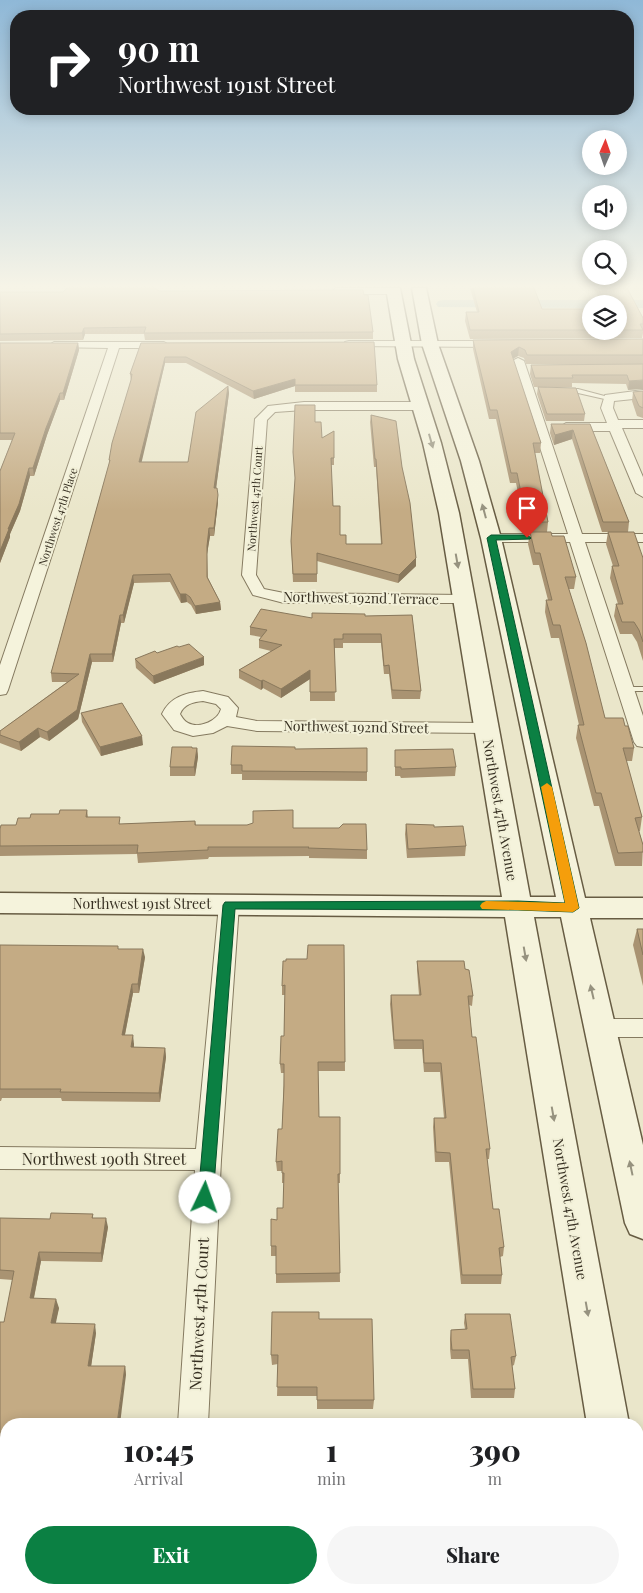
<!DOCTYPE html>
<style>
:root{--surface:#fff;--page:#f6f6f6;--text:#202124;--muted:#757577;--accent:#0b8043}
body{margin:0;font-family:"Playfair Display",serif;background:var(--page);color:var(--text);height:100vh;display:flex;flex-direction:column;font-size:19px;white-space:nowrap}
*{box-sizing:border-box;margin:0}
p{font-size:16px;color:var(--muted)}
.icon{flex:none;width:28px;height:28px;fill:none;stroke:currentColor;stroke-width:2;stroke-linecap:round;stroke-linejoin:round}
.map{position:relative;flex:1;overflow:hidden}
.drawer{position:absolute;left:0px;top:1418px;width:644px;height:176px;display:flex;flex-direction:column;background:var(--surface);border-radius:20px 20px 0 0;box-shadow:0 2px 12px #0003}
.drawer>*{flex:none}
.guide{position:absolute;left:10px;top:10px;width:624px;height:105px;border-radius:20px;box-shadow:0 2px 12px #0003;background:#202124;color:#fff;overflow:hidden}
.needle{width:32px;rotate:2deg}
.fabs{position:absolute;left:582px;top:130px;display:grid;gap:10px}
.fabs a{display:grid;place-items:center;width:45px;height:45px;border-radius:50%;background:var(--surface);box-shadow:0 2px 12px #0003;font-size:25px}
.pin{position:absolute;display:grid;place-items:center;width:42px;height:42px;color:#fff;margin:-51px -21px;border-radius:50% 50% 50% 0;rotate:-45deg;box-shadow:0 0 5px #0007}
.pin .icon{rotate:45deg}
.me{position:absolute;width:55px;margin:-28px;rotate:3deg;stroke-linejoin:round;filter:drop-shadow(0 0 4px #0008)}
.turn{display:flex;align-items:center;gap:18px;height:105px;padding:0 25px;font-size:22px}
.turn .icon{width:65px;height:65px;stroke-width:2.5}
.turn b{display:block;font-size:35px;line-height:42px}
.eta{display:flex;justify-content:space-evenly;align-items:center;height:85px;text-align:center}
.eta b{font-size:30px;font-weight:800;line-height:35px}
.button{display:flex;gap:10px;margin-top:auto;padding:10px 25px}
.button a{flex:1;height:58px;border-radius:30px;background:var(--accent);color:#fff;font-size:20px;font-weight:800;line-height:58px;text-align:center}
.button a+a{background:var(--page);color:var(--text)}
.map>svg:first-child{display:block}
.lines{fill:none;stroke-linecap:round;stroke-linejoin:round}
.canal{fill:#aabfbd;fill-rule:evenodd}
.lane-casing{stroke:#857a60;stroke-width:2}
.street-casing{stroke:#857a60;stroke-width:2}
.secondary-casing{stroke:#675c43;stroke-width:3}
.lane{fill:#f5f3dc;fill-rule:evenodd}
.street{fill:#f5f3dc;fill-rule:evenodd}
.secondary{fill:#f5f3dc;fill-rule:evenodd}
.wall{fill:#a99372}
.shaded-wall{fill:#89785c}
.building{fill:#c4ab84;stroke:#89785c}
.oneway{fill:#96927f}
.route{fill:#0b8043;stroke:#07532c}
.slow{fill:#f59e0b}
.labels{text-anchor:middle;stroke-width:4;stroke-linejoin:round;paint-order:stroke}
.far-street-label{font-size:11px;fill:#373022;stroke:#f2f0d8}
.street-label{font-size:14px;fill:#373022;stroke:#f2f0d8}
.near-street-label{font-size:16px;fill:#373022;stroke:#f2f0d8}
</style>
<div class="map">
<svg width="643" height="1593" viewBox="0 0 643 1593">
<rect width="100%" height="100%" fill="#eae6ca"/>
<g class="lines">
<g class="canal">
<path d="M443,300H591L598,304H591V308L438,307L436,304L438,301Z"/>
<path d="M619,300H643V308H619V304H612Z"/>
</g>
<defs>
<g id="lane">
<path d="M565,389H578L612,398L609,400L578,393L563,392V390Z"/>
<path d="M623,687H643V691H623L622,689Z"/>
</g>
<g id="street">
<path d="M336,288H395L399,291L394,294H337L332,291Z"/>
<path d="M349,341H497L502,344L497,347L345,346L344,344L345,342Z"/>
<path d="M54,342H164L169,345L164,348H119L8,690L6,694L0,695V665L108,348L50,347L49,345Z"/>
<path d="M518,358L524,361L582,534H643V542H585L643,716V747L637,746L634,742L570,542H491L486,541L484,538L486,535L491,534H568L512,361Z"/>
<path d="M643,390V398L614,401L613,408L618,420H643V428H622L643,477V497L636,493L610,431H566L560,427L566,423H607L601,408L605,395Z"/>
<path d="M304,402H420L426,406L420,410H304L275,412L267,420L256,575L264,589L284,593L464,595L469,597L472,600L469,603H284L253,595L242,575L255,419L268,406Z"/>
<path d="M203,691L228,697L238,708L236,717L257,721L486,723L492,724L495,728L492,732L486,733L257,731L227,726L213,733L193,736L174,730L162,714C170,697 185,693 203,691ZM203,701L216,704L221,709C218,721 199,729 188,723C184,721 182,717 180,714C184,704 193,702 203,701Z"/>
<path d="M229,898L236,900L239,905L221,1160L208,1424H178L195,1170L0,1169V1147L196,1149L219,905L222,900Z"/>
<path d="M600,1019H643V1037H600L592,1034L589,1028L592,1022Z"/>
<rect x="0" y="1521" width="6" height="32"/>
<rect x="167" y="1588" width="32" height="5"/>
</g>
<g id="secondary">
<path d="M386,288H400L414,359L441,443L459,513L530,897H556L481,538L461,461L422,344L412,288H426L438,344L479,461L501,538L585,898H643V918H590L643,1145V1239L630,1234L625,1223L561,917H534L629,1424H587L505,917L0,913V893L502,897L439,513L423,443L398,359Z"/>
<path d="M638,1566L643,1568V1593H614L613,1588H638Z"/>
</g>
</defs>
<use href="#lane" class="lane-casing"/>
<use href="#street" class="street-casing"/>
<use href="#secondary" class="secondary-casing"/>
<use href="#lane" class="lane"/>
<use href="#street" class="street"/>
<use href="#secondary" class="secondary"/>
</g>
<g class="wall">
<path d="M64,288H158L156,289L159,291L364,295L373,332V339L145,340L144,334H85L83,340L0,341V292H63L66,289Z"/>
<path d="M470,288H534L542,309H591V331H619V304H601L594,288H627L643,318V333L642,338L470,339L465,321L466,312H477Z"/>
<path d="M643,339V364H526L524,358L518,356L513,359L541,443L540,453H534L548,522L547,532H526L516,483H510L496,419H489L473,349V340Z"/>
<path d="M0,343H78L79,350L64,400H60L47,435L34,476H30L20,511L10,534V537L0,563V471L12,440H0Z"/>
<path d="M141,343L377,385V392H295V386L254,399L186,363H165L141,462H188L228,386L229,393L216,488L218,502L214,536H210L207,554L208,578L220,602L221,610L196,614L191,605L187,602L181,603L170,582L134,583L124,623H121L113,662H92L78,719L49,741L40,737L21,751L0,743V731L67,682H52L51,673L109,464V460L131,381L130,374Z"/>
<path d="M643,364L628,390L626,384L572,383V387H546L585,414L584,421H546L537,394L538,387H534L530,374L531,365Z"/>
<path d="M643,391V418L637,416L632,401L633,392Z"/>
<path d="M371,415L402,467L416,558V566L398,583L317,561V582H293L291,541L315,422L322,438L334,431V465H331L333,506L340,535L346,544H381L376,467H374L370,422Z"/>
<path d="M551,424H590L629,522L628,532H602L572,439L554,445L550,433Z"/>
<path d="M530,532L552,536L576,577L574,589H569L605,718L625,726L634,748L632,761H626L642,817L640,831H639L643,845L642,866H615L599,806H594L576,738L578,725H579L559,638H551L545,612L546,600H548L539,565H533L528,544Z"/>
<path d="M608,532L643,558V661L637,642L632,634H620L614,616L616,604H618L610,578L612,566H613L606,544Z"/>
<path d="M412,615L421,691L420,699H392L389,674H384L381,643H343V648H334L335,701H310V679L281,698L263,688L261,690L239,678V670L271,651L259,648V640L261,637L250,635V627L312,618L365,616Z"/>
<path d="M157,653L204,665L154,684L136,668L135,659Z"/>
<path d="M81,713L143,745L101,756L82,722Z"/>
<path d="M193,748H197L198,757L195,776H170V767Z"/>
<path d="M295,749L367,772V781L242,780V774H231V765Z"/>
<path d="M395,750L456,767L455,776L401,778L400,776H395Z"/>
<path d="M87,810L88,817L121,824L195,821L196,825L293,828L367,850V859L309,858V856L209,857L208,859L138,863L137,854L0,856V829L16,825L30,818Z"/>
<path d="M406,824L434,827L466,846L465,856L407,858L405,834Z"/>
<path d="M637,929H643V986L633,945Z"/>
<path d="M0,945L118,949L145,957L139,993H133L125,1035L134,1044V1047L165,1048L166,1057L160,1102L62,1101L61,1098H2L1,1101H0Z"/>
<path d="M344,945L345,1071H318L319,1117H340V1183H338L340,1282L276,1283V1256H271V1246L277,1220L283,1208L284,1183H282V1171H277L276,1162L282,1129L284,1073H281L280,1064L284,1036L285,995H282V986L307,959Z"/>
<path d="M417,961L465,969L473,996L472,1006L469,1005L472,1037L490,1149L489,1159H487L493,1209L504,1247L503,1256L500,1257L502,1275L501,1284H461L449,1162H435L433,1127L434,1118H444L440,1072H424L422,1049H394L390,1004L391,995H419L417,970Z"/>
<path d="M93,1214V1218L108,1227L102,1262L41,1261L34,1298L59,1308L55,1323L96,1333L91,1366H125L126,1375L6,1424V1444H0V1322H4L13,1280L0,1279V1218L50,1219Z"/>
<path d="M465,1314L516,1356L514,1365L512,1366L515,1389L514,1398H471L468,1359H451L450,1349V1339L451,1330L465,1329L464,1323Z"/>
<path d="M319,1319L374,1400L373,1409H317V1396H277L278,1364L272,1365L271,1355Z"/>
<path d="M463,1588H550V1593H464Z"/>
</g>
<g class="shaded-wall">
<path d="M84,328L85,334L83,340L82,333Z"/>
<path d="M78,343L79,350L64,400L63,393Z"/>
<path d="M519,347L518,356L510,360L511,352Z"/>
<path d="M165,357V363L140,469L139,462Z"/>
<path d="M295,379V386L254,399L253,391Z"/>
<path d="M643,380V389L628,390L629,381Z"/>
<path d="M228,386L229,393L215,496L214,488Z"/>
<path d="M60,393V400L47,435L34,476L33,468L46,428Z"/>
<path d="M573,430L572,439L554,445L555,435Z"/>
<path d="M29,468L30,476L20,511L10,534V537L0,563V551Z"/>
<path d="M218,495V502L214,536V528Z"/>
<path d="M209,528L210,536L207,554V546Z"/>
<path d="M416,558V566L398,583L399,575Z"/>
<path d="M133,575L134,583L124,623L123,615Z"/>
<path d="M180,594H186L187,602L181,603Z"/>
<path d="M220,602L221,610L196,614L195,606Z"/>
<path d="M120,615L121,623L113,662L112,654Z"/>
<path d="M90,654L92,662L78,719L49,741L47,732Z"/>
<path d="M204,657V665L154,684L153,676Z"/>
<path d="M310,670V679L281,698V689Z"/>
<path d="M263,680V688L261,690V681Z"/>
<path d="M38,728L40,737L21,751L19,742Z"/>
<path d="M142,736L143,745L101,756L100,747Z"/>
<path d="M197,748L198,757L195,776L194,767Z"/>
<path d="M143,949L145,957L139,993L138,984Z"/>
<path d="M132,984L133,993L123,1044L122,1035Z"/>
<path d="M133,1035L134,1044L133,1056L131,1047Z"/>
<path d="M165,1048L166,1057L160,1102L159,1093Z"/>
<path d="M106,1218L108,1227L102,1262L101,1253Z"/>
<path d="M39,1252L41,1261L32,1307L30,1298Z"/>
<path d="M56,1299L59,1308L54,1332L51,1323Z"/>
<path d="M95,1324L96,1333L90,1374L88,1366Z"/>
<path d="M125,1366L126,1375L120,1424H117Z"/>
</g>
<g class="building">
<path d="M67,288H155L159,291L363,290L364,295H368L373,332L144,333L146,327L84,328L82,333L0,334V292H63Z"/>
<path d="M473,288H534L542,309H591V330H470L466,312H479Z"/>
<path d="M598,288H627L643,318V324H640L643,330H619V304H606Z"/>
<path d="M643,339V355H527L525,350L519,347L511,352L541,443H533L548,522H527L517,473H511L497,410H490L473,340Z"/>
<path d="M374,342L377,385H295V379L253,391L186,357H165L139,462H188L196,412L228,386L214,488H217L218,495L214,528H209L207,546V577L220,602L195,606L190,597L186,594H180L170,574L133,575L123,615H120L112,654H90L77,710L47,732L38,728L19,742L0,735V731L79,674L51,673L110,460H109L112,443L131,380L132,374H130L141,343Z"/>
<path d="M0,343H78L63,393H60L46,428L33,468H29L19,504L8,529H9L0,551V471L15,433H0Z"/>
<path d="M643,364V380L629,381L627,375H572L573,378H535L531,365Z"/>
<path d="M538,387L576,388L585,414H547Z"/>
<path d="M643,391V408L639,406L633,392Z"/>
<path d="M295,405H315V422H321L322,438L334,431V458H331L333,506H340V535H346V544H382L376,459H375L371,415L396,421L402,467L410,503L416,558L399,575L317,553V574H293L291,541L295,478L293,452Z"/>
<path d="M551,424H590L629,522H603L573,430L555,435Z"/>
<path d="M530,532H551L552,536H564L576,577H565L586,643L605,718H623L625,726H628L634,748H623L642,817L635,818L643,845V852L618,853L601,793H596L578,725H584L560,625H553L546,600H552L540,553H535Z"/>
<path d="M608,532H634L643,558V642L639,630L634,622H622L616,604H623L612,566H619Z"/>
<path d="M261,609L312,618V613L365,614V616L412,615L421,691L392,690L389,665L384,666L381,634H343V639H334L336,692H310V670L281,689L263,680L261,681L239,670L282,645L259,640L267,630L250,627Z"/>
<path d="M189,644L204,657L153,676L135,659L155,651L157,653L177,646L179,647Z"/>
<path d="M122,703L142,736L100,747L81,713Z"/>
<path d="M232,746L295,747V749L367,748V772L242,771V765H231Z"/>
<path d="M172,747H192V748H197L194,767H170Z"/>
<path d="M453,749L456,767L401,769V767H395V750Z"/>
<path d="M60,810H87L86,817H120L119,824L195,821V825H247L253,823V811L293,810V828H339L343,824H366L367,850L308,848L309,847H208V850L137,853L138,845L0,846V829L1,825H16L18,818H30L31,814H59Z"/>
<path d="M406,824L434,825V827L463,826L466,846L408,849Z"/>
<path d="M637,929H643V955Z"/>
<path d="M0,945L118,946V949H143L138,984H132L122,1035H133L131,1047L165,1048L159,1093L60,1092L61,1089H0Z"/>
<path d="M308,945H344L345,1062H318L319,1117H340V1174H338L340,1273L276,1274V1246H271V1219L277,1220V1208H283L284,1173H282V1161L276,1162L278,1129H282L284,1086V1064H280L281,1036H284L285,985L282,986L283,961H286V959H307Z"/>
<path d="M417,961H464L465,969L469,970L473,996H468L472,1037H476L488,1134L490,1149H486L493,1209H499L504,1247L499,1248L502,1275H462L450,1153L436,1152L434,1118H446L441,1063H424L423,1040H394L391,995H421Z"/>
<path d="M51,1213L93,1214L92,1218H106L101,1253L39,1252L30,1298L56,1299L51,1323L95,1324L88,1366H125L117,1424H6V1435H0V1322H4L14,1271L0,1270V1218L50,1219Z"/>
<path d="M272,1312H319V1319H372L374,1400H317V1387H277L278,1355H271Z"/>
<path d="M465,1314H510L516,1356L511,1357L515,1389H473L469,1350H452L451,1340V1330L467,1329Z"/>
<rect x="271" y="1588" width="72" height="5"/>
<path d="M465,1588H550V1593H466Z"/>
</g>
<defs><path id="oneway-solid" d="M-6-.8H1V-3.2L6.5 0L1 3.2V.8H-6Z" transform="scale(1.25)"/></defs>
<g class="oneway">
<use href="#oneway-solid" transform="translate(431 441) rotate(74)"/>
<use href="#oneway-solid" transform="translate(484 511) rotate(-105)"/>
<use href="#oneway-solid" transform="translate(457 561) rotate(80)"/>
<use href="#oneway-solid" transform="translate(525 954) rotate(80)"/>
<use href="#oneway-solid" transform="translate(592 992) rotate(-103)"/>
<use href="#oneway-solid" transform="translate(553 1114) rotate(80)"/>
<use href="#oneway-solid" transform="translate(631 1168) rotate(-102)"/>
<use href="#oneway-solid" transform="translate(587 1309) rotate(80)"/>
</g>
<linearGradient id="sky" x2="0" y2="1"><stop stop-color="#8fb8d7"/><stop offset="0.56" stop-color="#f6f4e7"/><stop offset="1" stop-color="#f6f4e7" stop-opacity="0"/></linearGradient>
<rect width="643" height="511" fill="url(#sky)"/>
<path class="route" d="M527,535L531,538L530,539L496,540L579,908L573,912L518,910L235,909L213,1198L211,1202L205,1204L200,1202L198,1198L223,905L225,902L518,901L565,903L487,538L491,535Z"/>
<path class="slow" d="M547,783L552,787L579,908L573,912L482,909L480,906L482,903L486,901L565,903L541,787Z"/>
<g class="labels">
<g class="far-street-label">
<text transform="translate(255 499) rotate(-86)" y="4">Northwest 47th Court</text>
<text transform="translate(58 517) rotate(-72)" y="4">Northwest 47th Place</text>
</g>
<g class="street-label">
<text transform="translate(361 598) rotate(1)" y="5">Northwest 192nd Terrace</text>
<text transform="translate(356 727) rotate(1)" y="5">Northwest 192nd Street</text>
<text transform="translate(500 810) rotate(80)" y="5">Northwest 47th Avenue</text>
<text x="142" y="909">Northwest 191st Street</text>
<text transform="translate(570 1209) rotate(80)" y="5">Northwest 47th Avenue</text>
</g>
<g class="near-street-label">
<text x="104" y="1165">Northwest 190th Street</text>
<text transform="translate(199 1314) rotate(-87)" y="6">Northwest 47th Court</text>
</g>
</g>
</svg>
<div class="fabs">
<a><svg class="needle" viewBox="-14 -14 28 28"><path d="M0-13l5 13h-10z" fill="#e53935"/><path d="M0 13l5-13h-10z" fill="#757577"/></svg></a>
<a><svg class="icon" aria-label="sound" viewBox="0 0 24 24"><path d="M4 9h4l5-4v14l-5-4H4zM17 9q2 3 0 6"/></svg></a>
<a><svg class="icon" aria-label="search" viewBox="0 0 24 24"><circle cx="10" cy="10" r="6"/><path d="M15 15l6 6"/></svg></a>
<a><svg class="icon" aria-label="layers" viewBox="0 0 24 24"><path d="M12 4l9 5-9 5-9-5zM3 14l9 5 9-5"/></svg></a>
</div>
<div class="pin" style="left:527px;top:538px;background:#d93025"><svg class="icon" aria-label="arrive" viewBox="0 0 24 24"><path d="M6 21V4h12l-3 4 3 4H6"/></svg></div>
<svg class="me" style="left:205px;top:1198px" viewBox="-20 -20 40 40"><circle r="19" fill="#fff"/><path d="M0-13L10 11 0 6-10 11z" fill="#0b8043"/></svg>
<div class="guide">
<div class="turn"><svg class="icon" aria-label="right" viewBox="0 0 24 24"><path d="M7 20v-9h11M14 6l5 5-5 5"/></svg><div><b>90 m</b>Northwest 191st Street</div></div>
</div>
<section class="drawer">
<div class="eta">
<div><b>10:45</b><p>Arrival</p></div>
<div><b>1</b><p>min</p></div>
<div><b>390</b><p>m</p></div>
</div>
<div class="button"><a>Exit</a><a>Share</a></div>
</section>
</div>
